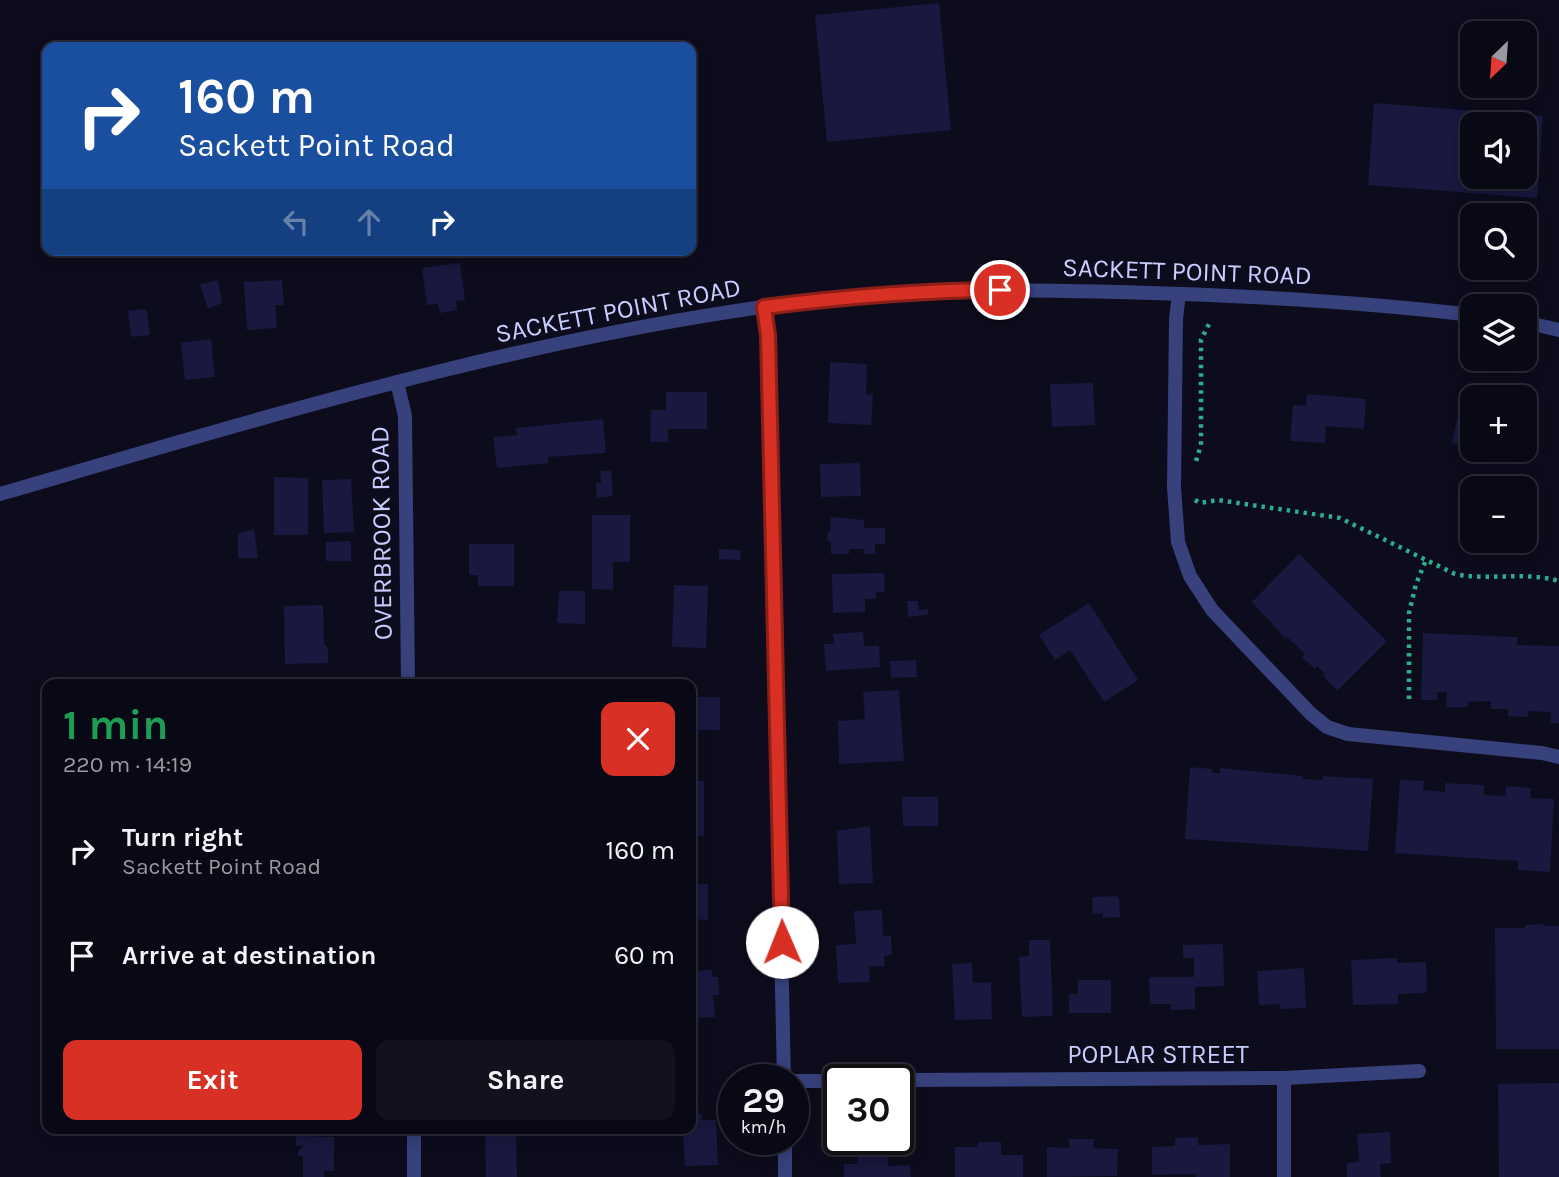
<!DOCTYPE html>
<meta charset="utf-8">
<style>
:root{--surface:#090916;--page:#12121f;--text:#f1f3f6;--muted:#999aa1;--line:#292a35;--accent:#d93025}
body{margin:0;font-family:Karla,sans-serif;background:var(--page);color:var(--text);height:100vh;display:flex;flex-direction:column;font-size:26px;white-space:nowrap}
*{box-sizing:border-box;margin:0}
p{font-size:23px;color:var(--muted)}
.icon{flex:none;width:38px;height:38px;fill:none;stroke:currentColor;stroke-width:2;stroke-linecap:round;stroke-linejoin:round}
.map{position:relative;flex:1;overflow:hidden}
.drawer{position:absolute;left:42px;top:679px;width:654px;height:455px;display:flex;flex-direction:column;background:var(--surface);border-radius:14px;box-shadow:0 4px 18px #0003,0 0 0 2px var(--line)}
.drawer>*{flex:none}
.banner{position:absolute;left:42px;top:42px;width:654px;height:214px;border-radius:14px;box-shadow:0 4px 18px #0003,0 0 0 2px var(--line);background:#1a4fa0;color:#fff;overflow:hidden}
.needle{width:46px;rotate:205deg}
.fabs{position:absolute;left:1460px;top:21px;display:grid;gap:14px}
.fabs a{display:grid;place-items:center;width:77px;height:77px;border-radius:14px;background:var(--surface);box-shadow:0 4px 18px #0003,0 0 0 2px var(--line);font-size:35px}
.speed{position:absolute;left:718px;top:1064px;display:flex;gap:14px;font-size:35px;font-weight:700;text-align:center}
.speed>*{display:grid;place-content:center;width:91px;height:91px;border-radius:50%;background:var(--surface);box-shadow:0 4px 18px #0003,0 0 0 2px var(--line);line-height:1}
.speed small{font-size:18px;font-weight:400}
.speed .limit{border:4px solid #111;border-radius:10px;background:#fff;color:#111}
.pin{position:absolute;display:grid;place-items:center;width:60px;height:60px;color:#fff;margin:-30px;border:4px solid #fff;border-radius:50%;box-shadow:0 2px 7px #0007}
.me{position:absolute;width:77px;margin:-38px;rotate:359deg;stroke-linejoin:round;filter:drop-shadow(0 0 5px #0008)}
.turn{display:flex;align-items:center;gap:24px;height:147px;padding:0 21px;font-size:32px}
.turn .icon{width:91px;height:91px;stroke-width:2.5}
.turn b{display:block;font-size:49px;line-height:60px}
.lanes{display:flex;align-items:center;height:66px;padding:0 21px;background:#0003;justify-content:center;gap:35px;direction:ltr}
.lanes .off{opacity:.35}
.round{display:grid;place-items:center;flex:none;width:74px;height:74px;border-radius:14px;background:var(--page)}
.headline{display:flex;align-items:center;justify-content:space-between;height:119px;padding:0 21px}
h1{font-size:42px;font-weight:700;line-height:52px;color:#1e9e55}
.cta{display:flex;gap:14px;margin-top:auto;padding:14px 21px}
.cta a{flex:1;height:80px;border-radius:14px;background:var(--accent);color:#fff;font-size:28px;font-weight:700;line-height:80px;text-align:center}
.cta a+a{background:var(--page);color:var(--text)}
ul{padding:0;list-style:none}
li{display:flex;align-items:center;gap:21px;height:105px;padding:0 21px}
li div{flex:1}
li b{display:block;font-size:26px}
li em{font-style:normal}
.map>svg:first-child{display:block}
.building{fill:#19183e;fill-rule:evenodd}
.lines{fill:none;stroke-linecap:round;stroke-linejoin:round}
.path{stroke:#2ead8e;stroke-width:4.5;stroke-dasharray:3.5 5;stroke-linecap:butt}
.service{stroke:#37417c;stroke-width:14}
.minor{stroke:#37417c;stroke-width:14}
.tertiary{stroke:#37417c;stroke-width:14}
.route-casing{stroke:#8d1f18;stroke-width:18}
.route{stroke:#d93025;stroke-width:12}
.labels{text-anchor:middle;stroke-width:7;stroke-linejoin:round;paint-order:stroke}
.street-label{font-size:26px;fill:#c9cdfe;stroke:#0c0c1d}
</style>
<div class="map">
<svg width="1559" height="1177" viewBox="0 0 1559 1177">
<rect width="100%" height="100%" fill="#0c0c1d"/>
<g class="building">
<path d="M939,3L951,130L827,142L815,15Z"/>
<path d="M1374,103L1543,116L1537,198L1368,185ZM1472,124H1524V177H1472Z"/>
<path d="M460,263L465,300L456,301L457,310L440,313L438,304L427,305L422,268Z"/>
<path d="M218,280L222,303L208,309L200,284Z"/>
<path d="M282,280L284,305H275L277,328L247,330L244,282Z"/>
<path d="M143,309L147,311L150,335L133,337L131,335L128,311Z"/>
<path d="M211,339L215,377L185,380L181,343Z"/>
<path d="M830,362L867,364L866,394L873,395L871,425L828,423Z"/>
<path d="M1093,383L1095,425L1052,427L1050,384Z"/>
<path d="M666,392H707V429H668V442H650L651,410H666Z"/>
<path d="M1307,394L1366,399L1364,429L1326,426L1325,443L1290,441L1293,405L1306,406Z"/>
<path d="M1460,404L1472,406V444L1469,447L1452,443Z"/>
<path d="M603,419L606,453L548,457V463L497,468L493,437L517,435L516,428Z"/>
<path d="M858,463L860,464L861,496L821,497L820,464Z"/>
<path d="M600,471H611L613,496L597,498L596,483H601Z"/>
<path d="M274,477L308,478V535H274Z"/>
<path d="M351,479L354,532L324,533L322,480Z"/>
<path d="M592,515H630V562H613V590L592,589Z"/>
<path d="M831,517L864,520V528H885V544H875V554H864V549H849V554H831V543L827,540V534L830,531Z"/>
<path d="M254,529L258,558H238V534Z"/>
<path d="M351,541V561H326V542Z"/>
<path d="M469,544H514V586H478V575H469Z"/>
<path d="M719,549L741,550L740,560L719,559Z"/>
<path d="M1299,554L1387,641L1337,691L1323,676L1325,674L1317,666L1315,669L1302,657L1305,654L1287,637L1286,639L1252,602Z"/>
<path d="M884,573L885,592H876V599H865V612L833,613L832,574Z"/>
<path d="M674,585L708,586L706,648L672,647Z"/>
<path d="M559,591H585V624L557,623Z"/>
<path d="M907,601H918L919,610L928,609V615L908,617Z"/>
<path d="M1089,603L1138,680L1104,702L1070,650L1055,660L1039,635Z"/>
<path d="M323,605L324,644L328,648V663L285,664L284,606Z"/>
<path d="M863,632L864,646H879L880,667L826,671L824,644H834L833,634Z"/>
<path d="M1423,633L1517,637V645L1559,646V723H1550L1551,712L1528,711V717L1508,716V709H1491V701L1468,702V707H1446L1447,692H1437V700H1421Z"/>
<path d="M916,660L917,677L891,678L890,661Z"/>
<path d="M899,690L904,761L839,764L838,721L865,719L863,692Z"/>
<rect x="691" y="697" width="29" height="33"/>
<path d="M1190,767L1213,769L1212,773H1220V768L1303,776V779L1323,780V776L1373,779L1368,851L1185,839Z"/>
<path d="M1400,780L1424,781L1423,790L1445,792V783L1484,785V795L1506,796V786L1531,788L1530,798L1554,799L1550,872L1518,870V861L1395,853Z"/>
<rect x="691" y="781" width="13" height="55"/>
<path d="M902,797H938V826H903Z"/>
<path d="M870,826L873,883L839,884L837,831Z"/>
<path d="M691,884H708V920L691,919Z"/>
<path d="M1116,896L1119,898L1120,917L1103,918L1102,913L1093,914L1092,897Z"/>
<path d="M882,910L883,936H891L892,955L884,956L885,966L869,967L870,982L838,983L836,945L856,944L854,911Z"/>
<path d="M1544,924V926H1559V1049H1496L1495,928H1525V925Z"/>
<path d="M1029,940H1050L1053,1016L1022,1017L1019,957L1029,956Z"/>
<path d="M1223,944L1224,986L1195,987V1009L1171,1010V1004H1150L1149,977H1194V958H1183V945Z"/>
<path d="M1397,958V963L1426,962L1427,990L1424,993L1398,994V1004L1353,1005L1351,960Z"/>
<path d="M972,963L973,983L991,982L992,1019L955,1020L952,964Z"/>
<path d="M1304,968L1306,1008L1280,1009V1004L1259,1005L1257,971Z"/>
<path d="M712,970L713,977H718L719,995H713L715,1017L691,1018V971Z"/>
<path d="M1078,980H1111V1013H1069V994H1078Z"/>
<path d="M1559,1083V1177H1499L1498,1084Z"/>
<path d="M691,1114H702V1120H716L718,1165L685,1166L683,1136H664V1129H691Z"/>
<path d="M485,1129H516L517,1177H486Z"/>
<path d="M1390,1132L1391,1163L1380,1164L1381,1177H1347V1163L1359,1162L1357,1134Z"/>
<path d="M296,1136L334,1137V1171H324V1177H303V1156H298V1151L304,1145L296,1146Z"/>
<path d="M1198,1137V1145L1230,1144V1177H1196V1174L1152,1175V1147L1175,1146V1138Z"/>
<path d="M847,1139H887L888,1166L910,1165L911,1177H844V1164H858L857,1149H847Z"/>
<path d="M1069,1139H1094L1093,1148L1118,1149L1117,1176L1047,1177V1147L1069,1148Z"/>
<path d="M979,1142H1001V1155H1023V1177H955V1147H976Z"/>
</g>
<g class="lines">
<g class="path">
<path d="M1196,461L1201,445V340L1211,320"/>
<path d="M1195,500L1200,503L1218,500L1340,518L1455,574C1489,581 1525,571 1559,581"/>
<path d="M1409,699V613L1416,584L1426,560"/>
</g>
<path class="service" d="M1179,294L1176,319L1174,487L1178,542L1190,576L1212,610L1310,713L1327,727L1348,734L1542,753L1559,757"/>
<g class="minor">
<path d="M764,307L768,335L784,1080"/>
<path d="M397,382L405,416L408,684"/>
<path d="M898,1080L1284,1078L1419,1071"/>
<path d="M793,1081H838"/>
<path d="M414,1129V1177"/>
<path d="M785,1139V1177"/>
<path d="M1284,1177V1078"/>
</g>
<g class="tertiary">
<path d="M1524,322L1559,330"/>
<path d="M0,494C272,415 551,329 834,298C928,287 1024,290 1119,292C1237,295 1354,301 1472,315"/>
</g>
</g>
<g class="lines">
<defs>
<path id="route" d="M782,942L768,335L764,307C843,297 921,290 1000,290"/>
</defs>
<use href="#route" class="route-casing"/>
<use href="#route" class="route"/>
</g>
<g class="labels">
<g class="street-label">
<text transform="translate(1187 271) rotate(2)" y="9">SACKETT POINT ROAD</text>
<text transform="translate(618 310) rotate(-11)" y="9">SACKETT POINT ROAD</text>
<text transform="translate(381 533) rotate(-91)" y="9">OVERBROOK ROAD</text>
<text x="1158" y="1063">POPLAR STREET</text>
</g>
</g>
</svg>
<div class="fabs">
<a><svg class="needle" viewBox="-14 -14 28 28"><path d="M0-13l5 13h-10z" fill="#e53935"/><path d="M0 13l5-13h-10z" fill="#999aa1"/></svg></a>
<a><svg class="icon" aria-label="sound" viewBox="0 0 24 24"><path d="M4 9h4l5-4v14l-5-4H4zM17 9q2 3 0 6"/></svg></a>
<a><svg class="icon" aria-label="search" viewBox="0 0 24 24"><circle cx="10" cy="10" r="6"/><path d="M15 15l6 6"/></svg></a>
<a><svg class="icon" aria-label="layers" viewBox="0 0 24 24"><path d="M12 4l9 5-9 5-9-5zM3 14l9 5 9-5"/></svg></a>
<a>+</a>
<a>−</a>
</div>
<div class="speed"><div>29<small>km/h</small></div><div class="limit">30</div></div>
<div class="pin" style="left:1000px;top:290px;background:#d93025"><svg class="icon" aria-label="arrive" viewBox="0 0 24 24"><path d="M6 21V4h12l-3 4 3 4H6"/></svg></div>
<svg class="me" style="left:782px;top:942px" viewBox="-20 -20 40 40"><circle r="19" fill="#fff"/><path d="M0-13L10 11 0 6-10 11z" fill="#d93025"/></svg>
<div class="banner">
<div class="turn"><svg class="icon" aria-label="right" viewBox="0 0 24 24"><path d="M7 20v-9h11M14 6l5 5-5 5"/></svg><div><b>160 m</b>Sackett Point Road</div></div>
<div class="lanes"><svg class="icon off" aria-label="left" viewBox="0 0 24 24"><path d="M17 20v-9H6M10 6l-5 5 5 5"/></svg><svg class="icon off" aria-label="ahead" viewBox="0 0 24 24"><path d="M12 20V5M6 11l6-6 6 6"/></svg><svg class="icon" aria-label="right" viewBox="0 0 24 24"><path d="M7 20v-9h11M14 6l5 5-5 5"/></svg></div>
</div>
<section class="drawer">
<div class="headline"><div><h1>1 min</h1><p>220 m · 14:19</p></div><a class="round" style="background:#d93025;color:#fff"><svg class="icon" aria-label="close" viewBox="0 0 24 24"><path d="M6 6l12 12M18 6L6 18"/></svg></a></div>
<ul>
<li><svg class="icon" aria-label="right" viewBox="0 0 24 24"><path d="M7 20v-9h11M14 6l5 5-5 5"/></svg><div><b>Turn right</b><p>Sackett Point Road</p></div><em>160 m</em></li>
<li><svg class="icon" aria-label="arrive" viewBox="0 0 24 24"><path d="M6 21V4h12l-3 4 3 4H6"/></svg><div><b>Arrive at destination</b></div><em>60 m</em></li>
</ul>
<div class="cta"><a>Exit</a><a>Share</a></div>
</section>
</div>
